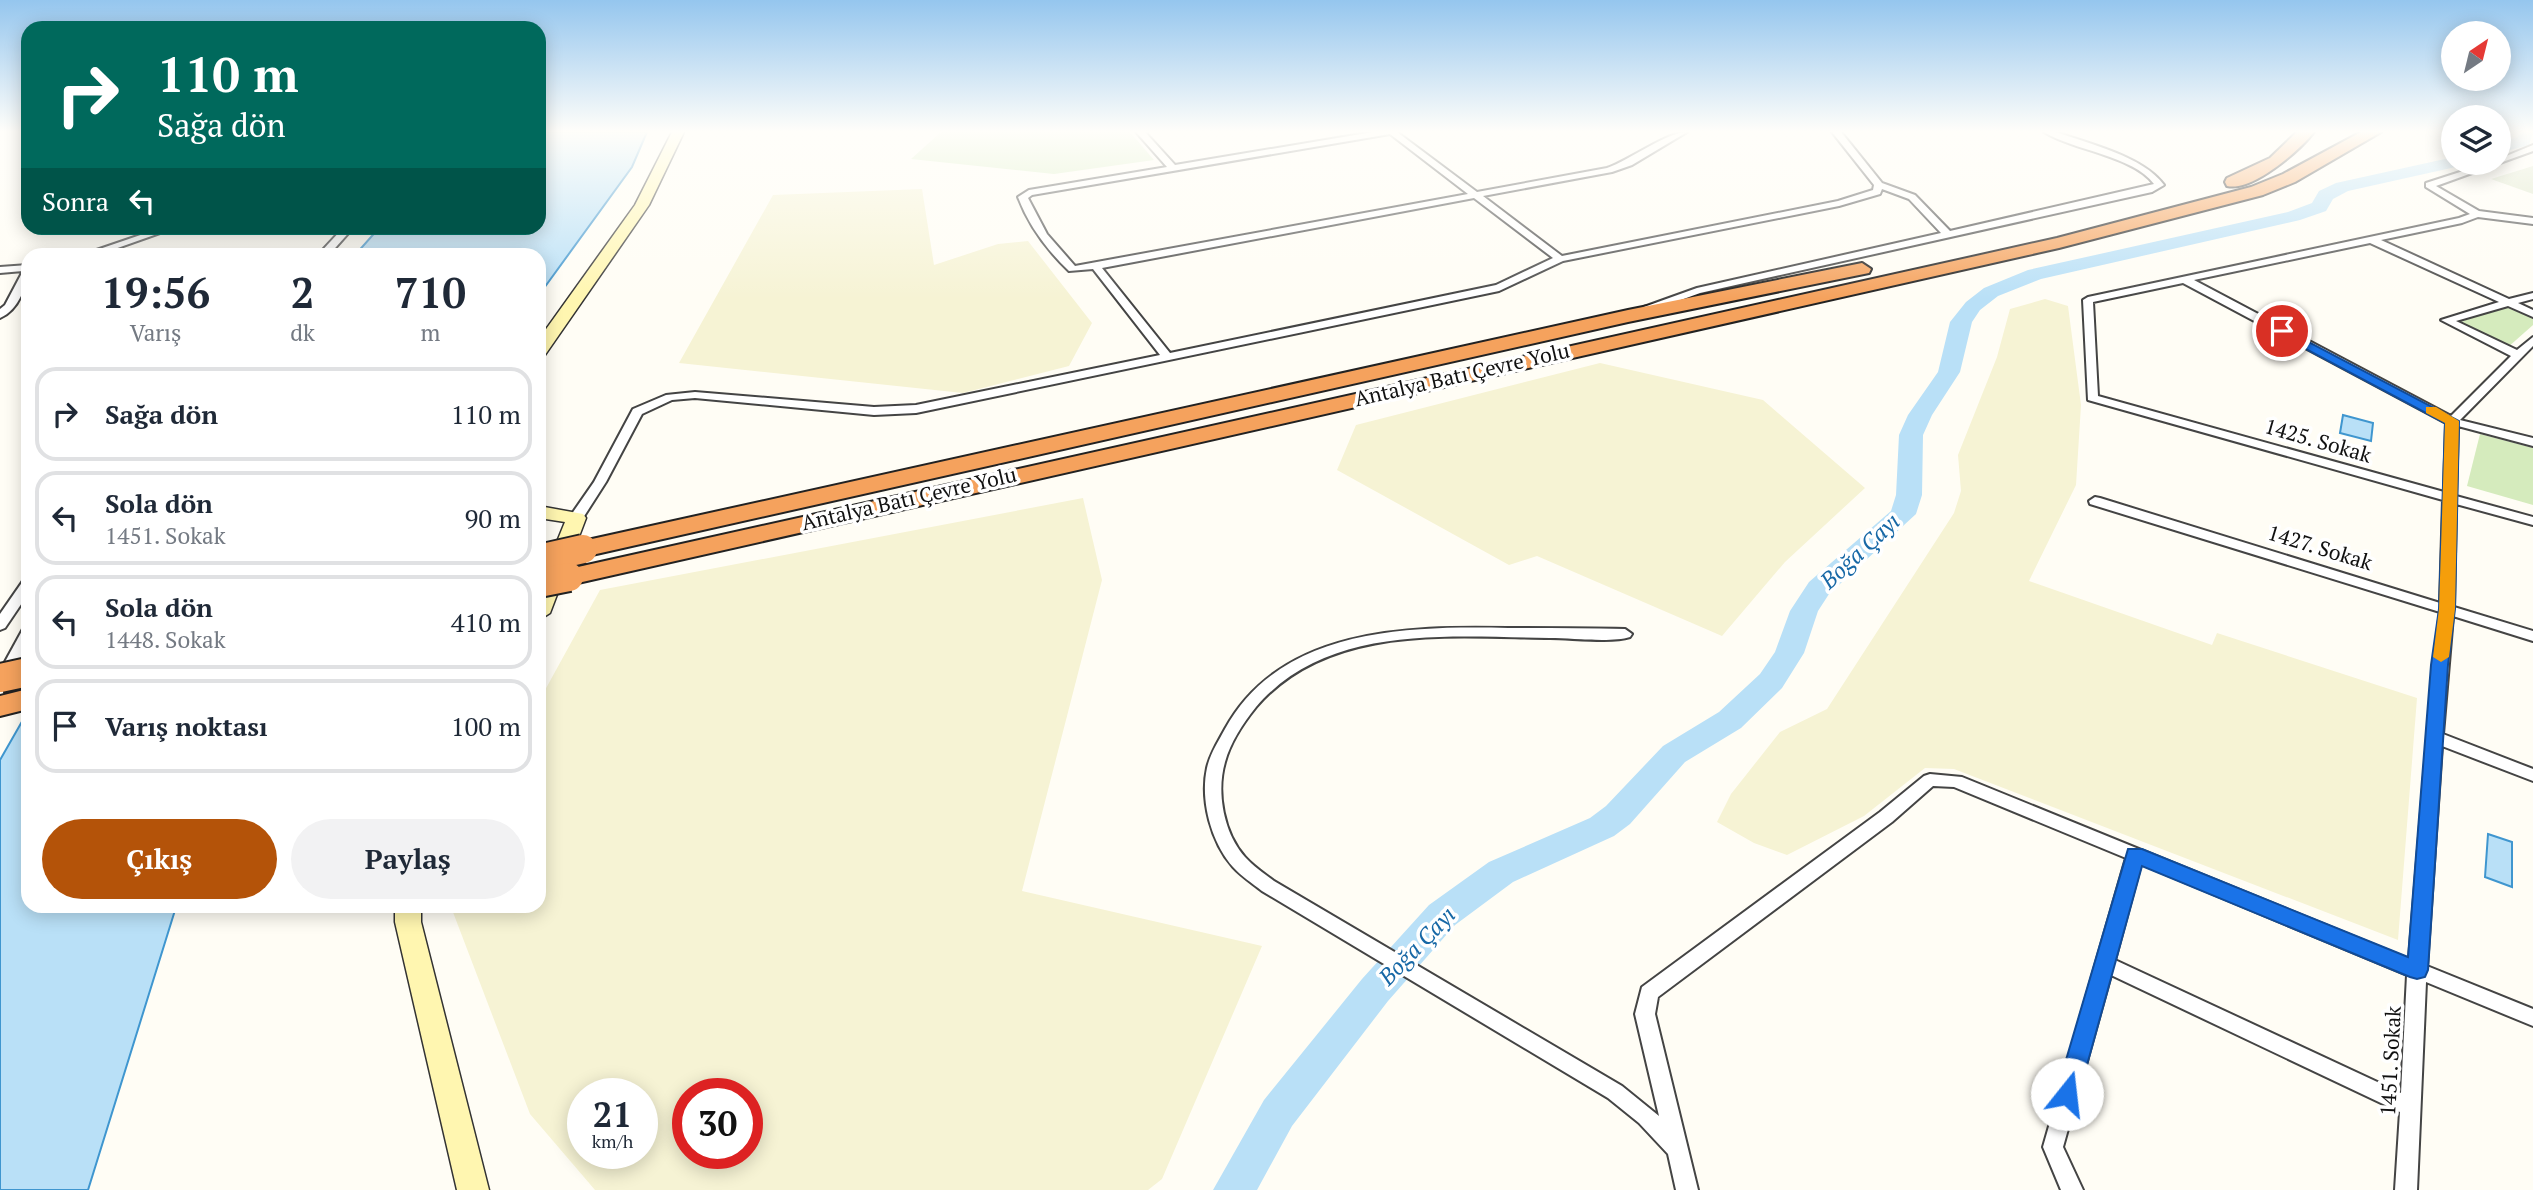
<!DOCTYPE html>
<html lang="tr">
<meta charset="utf-8">
<style>
:root{--surface:#fff;--page:#f2f2f3;--text:#1f2937;--muted:#747a83;--line:#e0e1e3;--accent:#b45309}
body{margin:0;font-family:"PT Serif",serif;background:var(--page);color:var(--text);height:100vh;display:flex;flex-direction:column;font-size:26px;white-space:nowrap}
*{box-sizing:border-box;margin:0}
p{font-size:23px;color:var(--muted)}
.icon{flex:none;width:38px;height:38px;fill:none;stroke:currentColor;stroke-width:2;stroke-linecap:round;stroke-linejoin:round}
.map{position:relative;flex:1;overflow:hidden}
.panel{position:absolute;left:21px;top:248px;width:525px;height:665px;display:flex;flex-direction:column;background:var(--surface);border-radius:21px;box-shadow:0 4px 18px #0003}
.panel>*{flex:none}
.top-card{position:absolute;left:21px;top:21px;width:525px;height:214px;border-radius:21px;box-shadow:0 4px 18px #0003;background:#00695c;color:#fff;overflow:hidden}
.needle{width:46px;rotate:35deg}
.buttons{position:absolute;left:2441px;top:21px;display:grid;gap:14px}
.buttons a{display:grid;place-items:center;width:70px;height:70px;border-radius:50%;background:var(--surface);box-shadow:0 4px 18px #0003;font-size:35px}
.speed{position:absolute;left:567px;top:1078px;display:flex;gap:14px;font-size:35px;font-weight:700;text-align:center}
.speed>*{display:grid;place-content:center;width:91px;height:91px;border-radius:50%;background:var(--surface);box-shadow:0 4px 18px #0003;line-height:1}
.speed small{font-size:18px;font-weight:400}
.speed .limit{border:10px solid #d22;background:#fff;color:#111}
.pin{position:absolute;display:grid;place-items:center;width:60px;height:60px;color:#fff;margin:-30px;border:4px solid #fff;border-radius:50%;box-shadow:0 2px 7px #0007}
.me{position:absolute;width:77px;margin:-38px;rotate:16deg;stroke-linejoin:round;filter:drop-shadow(0 0 5px #0008)}
.turn{display:flex;align-items:center;gap:24px;height:147px;padding:0 21px;font-size:32px}
.turn .icon{width:91px;height:91px;stroke-width:2.5}
.turn b{display:block;font-size:49px;line-height:60px}
.then{display:flex;align-items:center;height:66px;padding:0 21px;background:#0003;gap:14px;font-size:26px}
.eta{display:flex;justify-content:space-evenly;align-items:center;height:119px;text-align:center}
.eta b{font-size:42px;font-weight:800;line-height:49px}
.button{display:flex;gap:14px;margin-top:auto;padding:14px 21px}
.button a{flex:1;height:80px;border-radius:42px;background:var(--accent);color:#fff;font-size:28px;font-weight:800;line-height:80px;text-align:center}
.button a+a{background:var(--page);color:var(--text)}
ul{padding:0;list-style:none}
li{display:flex;align-items:center;gap:21px;height:94px;margin:0 14px 10px;padding:0 7px;border:4px solid var(--line);border-radius:21px}
li div{flex:1}
li b{display:block;font-size:26px}
li em{font-style:normal}
.map>svg:first-child{display:block}
.farmland{fill:#f6f3d4;fill-rule:evenodd}
.green{fill:#d5ebbd}
.cemetery{fill:#d9e3c4}
.water{fill:#b9e0f7;stroke:#3f96cf;stroke-width:2}
.lines{fill:none;stroke-linecap:round;stroke-linejoin:round}
.river{fill:#b9e0f7;fill-rule:evenodd}
.street-casing{stroke:#444;stroke-width:4}
.secondary-casing{stroke:#333;stroke-width:3}
.highway-casing{stroke:#222;stroke-width:4}
.street{fill:#fff;fill-rule:evenodd}
.secondary{fill:#fff6b0;fill-rule:evenodd}
.highway{fill:#f5a25d;fill-rule:evenodd}
.highway-bridge-casing{stroke:#222;stroke-width:32;stroke-linecap:butt}
.highway-bridge{stroke:#f5a25d;stroke-width:28}
.route{fill:#1a73e8;stroke:#114b97;stroke-width:2}
.slow{fill:#f59e0b}
.labels{text-anchor:middle;stroke-width:7;stroke-linejoin:round;paint-order:stroke}
.street-label{font-size:21px;fill:#111;stroke:#fff}
.water-label{font-size:23px;font-style:italic;fill:#1768a6;stroke:#fff}
</style>
<div class="map">
<svg width="2533" height="1190" viewBox="0 0 2533 1190">
<rect width="100%" height="100%" fill="#fffdf5"/>
<g class="farmland">
<path d="M922,189L934,265L998,244L1028,241L1092,323L1069,366L963,393L679,363L773,195Z"/>
<path d="M2045,299L2068,306L2081,405L2076,485L2029,581L2212,645L2217,633L2417,698L2398,940L1954,769L1925,768L1864,816L1787,855L1754,843L1717,822L1731,794L1780,732L1827,709L1954,513L1961,491L1958,455L1997,357L2010,309Z"/>
<path d="M1600,363L1763,400L1865,488L1785,562L1722,636L1537,556L1509,565L1337,470L1356,425Z"/>
<path d="M1083,498L1102,580L1022,891L1262,946L1162,1179L1148,1190H595L530,1114L451,907L539,906V701L600,590ZM583,1094H642V1153H583ZM688,1094H747V1153H688Z"/>
</g>
<g class="green">
<path d="M941,132H1130L1154,160L1054,174L911,159Z"/>
<path d="M2503,306L2533,318V325L2507,348L2458,323Z"/>
<path d="M2480,434L2533,448V505L2467,486Z"/>
</g>
<path class="cemetery" d="M2533,166V194L2491,179Z"/>
<g class="water">
<path d="M539,132H647L632,167L539,295V256L355,255L379,228H539Z"/>
<path d="M2343,415L2373,423L2371,441L2340,433Z"/>
<path d="M28,711V906L176,907L88,1190H0V760Z"/>
<path d="M2488,834L2512,842V887L2485,877Z"/>
</g>
<g class="lines">
<g class="river">
<path d="M2521,132H2533L2529,145L2499,153V143L2517,137Z"/>
<path d="M2454,157V163H2462L2460,166L2348,191L2333,199L2326,211L2300,220L2041,279L1998,296L1980,310L1972,322L1960,372L1932,415L1923,435L1922,495L1916,514L1829,594L1818,611L1804,653L1782,688L1741,728L1685,762L1630,824L1614,836L1513,882L1455,925L1388,1001L1292,1126L1257,1190H1213L1264,1100L1362,979L1429,905L1489,862L1590,818L1606,806L1663,746L1719,712L1760,674L1775,652L1790,611L1809,582L1891,511L1896,495L1899,435L1908,415L1938,372L1950,322L1966,302L1984,288L2028,270L2288,212L2312,203L2319,191L2336,183Z"/>
</g>
<defs>
<g id="street">
<path d="M1136,132H1145L1175,165L1373,132H1397L1477,192L1607,168C1630,160 1667,132 1687,132L1632,165L1612,172L1483,196L1562,256L1838,201L1873,190L1874,185L1832,132H1841L1882,183L1915,195L1950,231L2154,184C2134,156 2072,150 2044,132H2056C2089,144 2143,156 2164,185L2152,192L1700,293L1648,312L1643,309L1644,307L1697,288L1941,233L1909,199L1882,189L1880,194L1839,206L1563,261L1499,291L916,413L874,415L695,398L672,400L642,414L606,482L581,521H571L569,518L594,482L633,409L666,395L695,392L874,407L916,405L1160,355L1093,269L1069,271C1047,250 1029,226 1018,197L1029,190L1167,167ZM1390,134L1468,194L1075,266L1047,234L1028,198L1032,195ZM1474,198L1553,258L1496,285L1170,353L1102,268Z"/>
<path d="M2533,145V151L2436,186L2479,211L2533,218V224L2478,217L2462,223L2381,240L2509,299L2533,293V299L2518,303L2533,310V317L2508,306L2456,321L2517,350L2533,337V346L2460,420L2533,438V446L2458,426L2456,496L2533,517V525L2456,504L2454,607L2533,631V641L2453,616L2443,734L2533,769V781L2442,746L2427,966L2533,1009V1026L2426,982L2417,1190H2395L2400,1112L2111,975L2063,1147L2083,1190H2061L2043,1147L2126,858L1954,787L1933,786L1892,822L1658,997L1655,1014L1698,1190H1676L1668,1154L1639,1123L1608,1098L1262,891C1252,883 1241,876 1233,867C1211,842 1200,800 1207,768C1210,754 1218,742 1225,729C1280,628 1407,626 1508,628C1547,628 1586,628 1625,629L1632,634L1630,637C1611,643 1572,638 1550,638C1450,637 1328,623 1256,707C1243,723 1230,743 1225,762C1216,793 1224,834 1245,857C1254,867 1265,874 1274,881L1622,1086L1659,1116L1635,1014L1642,987L1880,812L1924,776L1930,774L1962,777L2409,959L2433,665L2440,612L2090,504L2089,501L2095,497L2100,498L2440,603L2443,500L2088,400L2083,300L2088,297L2459,218L2470,214L2426,187V183L2488,163H2499V159ZM2370,243L2499,302L2441,320L2511,356L2451,416L2194,280ZM2183,283L2446,423L2444,492L2098,396L2093,302ZM2141,864L2407,975L2401,1093L2115,960Z"/>
<path d="M161,228H174L95,256H79Z"/>
<path d="M343,228H353L328,256H317Z"/>
<path d="M28,265C28,284 19,310 0,318V309L5,305L23,271L0,273V267Z"/>
<path d="M28,580V594L5,628L0,630V614L23,581Z"/>
<path d="M28,627V646L9,681H0V671L23,629Z"/>
</g>
<g id="secondary">
<path d="M672,132H684L649,205L545,355L539,356V339L635,205Z"/>
<path d="M539,506L583,514L586,518L550,613L539,620V586L565,522L539,518Z"/>
<path d="M395,906H421V922L489,1190H457L395,922Z"/>
</g>
<g id="highway">
<path d="M2297,132H2314C2299,151 2252,192 2227,186L2225,182L2227,178L2270,158Z"/>
<path d="M2361,132H2381L2295,182L2263,195L2059,248L569,585L560,583L556,577L560,571L569,569L2057,238L2251,187L2283,174Z"/>
<path d="M1862,263L1871,269L1869,273L1628,322L583,557L574,555L570,549L574,543L583,541L1628,310Z"/>
<path d="M28,689V709L0,716V696Z"/>
</g>
</defs>
<use href="#street" class="street-casing"/>
<use href="#secondary" class="secondary-casing"/>
<use href="#highway" class="highway-casing"/>
<use href="#street" class="street"/>
<use href="#secondary" class="secondary"/>
<use href="#highway" class="highway"/>
<defs>
<g id="highway-bridge">
<path d="M543,558L583,549"/>
<path d="M539,583L569,577"/>
<path d="M0,678L28,672"/>
</g>
</defs>
<use href="#highway-bridge" class="highway-bridge-casing"/>
<use href="#highway-bridge" class="highway-bridge"/>
</g>
<linearGradient id="sky" x2="0" y2="1"><stop stop-color="#95c6ee"/><stop offset="0.44" stop-color="#fffefa"/><stop offset="1" stop-color="#fffefa" stop-opacity="0"/></linearGradient>
<rect width="2533" height="299" fill="url(#sky)"/>
<path class="route" d="M2282,328L2459,421L2455,609L2448,665L2428,970L2425,977L2417,979L2410,977L2142,866L2079,1094L2075,1102L2067,1105L2059,1102L2056,1094L2128,849H2142L2408,957L2431,665L2439,609L2445,423L2278,334V329Z"/>
<path class="slow" d="M2426,407H2436L2459,421L2455,609L2449,657L2441,662L2433,657L2439,609L2445,423L2426,413Z"/>
<g class="labels">
<g class="street-label">
<text transform="translate(1462 375) rotate(-13)" y="7">Antalya Batı Çevre Yolu</text>
<text transform="translate(2318 441) rotate(16)" y="7">1425. Sokak</text>
<text transform="translate(909 499) rotate(-13)" y="7">Antalya Batı Çevre Yolu</text>
<text transform="translate(2320 548) rotate(17)" y="7">1427. Sokak</text>
<text transform="translate(2391 1061) rotate(-87)" y="7">1451. Sokak</text>
</g>
<g class="water-label">
<text transform="translate(1860 551) rotate(-43)" y="8">Boğa Çayı</text>
<text transform="translate(1417 946) rotate(-46)" y="8">Boğa Çayı</text>
</g>
</g>
</svg>
<div class="buttons">
<a><svg class="needle" viewBox="-14 -14 28 28"><path d="M0-13l5 13h-10z" fill="#e53935"/><path d="M0 13l5-13h-10z" fill="#747a83"/></svg></a>
<a><svg class="icon" aria-label="layers" viewBox="0 0 24 24"><path d="M12 4l9 5-9 5-9-5zM3 14l9 5 9-5"/></svg></a>
</div>
<div class="speed"><div>21<small>km/h</small></div><div class="limit">30</div></div>
<div class="pin" style="left:2282px;top:331px;background:#d93025"><svg class="icon" aria-label="arrive" viewBox="0 0 24 24"><path d="M6 21V4h12l-3 4 3 4H6"/></svg></div>
<svg class="me" style="left:2067px;top:1094px" viewBox="-20 -20 40 40"><circle r="19" fill="#fff"/><path d="M0-13L10 11 0 6-10 11z" fill="#1a73e8"/></svg>
<div class="top-card">
<div class="turn"><svg class="icon" aria-label="right" viewBox="0 0 24 24"><path d="M7 20v-9h11M14 6l5 5-5 5"/></svg><div><b>110 m</b>Sağa dön</div></div>
<div class="then">Sonra<svg class="icon" aria-label="left" viewBox="0 0 24 24"><path d="M17 20v-9H6M10 6l-5 5 5 5"/></svg></div>
</div>
<section class="panel">
<div class="eta">
<div><b>19:56</b><p>Varış</p></div>
<div><b>2</b><p>dk</p></div>
<div><b>710</b><p>m</p></div>
</div>
<ul>
<li><svg class="icon" aria-label="right" viewBox="0 0 24 24"><path d="M7 20v-9h11M14 6l5 5-5 5"/></svg><div><b>Sağa dön</b></div><em>110 m</em></li>
<li><svg class="icon" aria-label="left" viewBox="0 0 24 24"><path d="M17 20v-9H6M10 6l-5 5 5 5"/></svg><div><b>Sola dön</b><p>1451. Sokak</p></div><em>90 m</em></li>
<li><svg class="icon" aria-label="left" viewBox="0 0 24 24"><path d="M17 20v-9H6M10 6l-5 5 5 5"/></svg><div><b>Sola dön</b><p>1448. Sokak</p></div><em>410 m</em></li>
<li><svg class="icon" aria-label="arrive" viewBox="0 0 24 24"><path d="M6 21V4h12l-3 4 3 4H6"/></svg><div><b>Varış noktası</b></div><em>100 m</em></li>
</ul>
<div class="button"><a>Çıkış</a><a>Paylaş</a></div>
</section>
</div>
